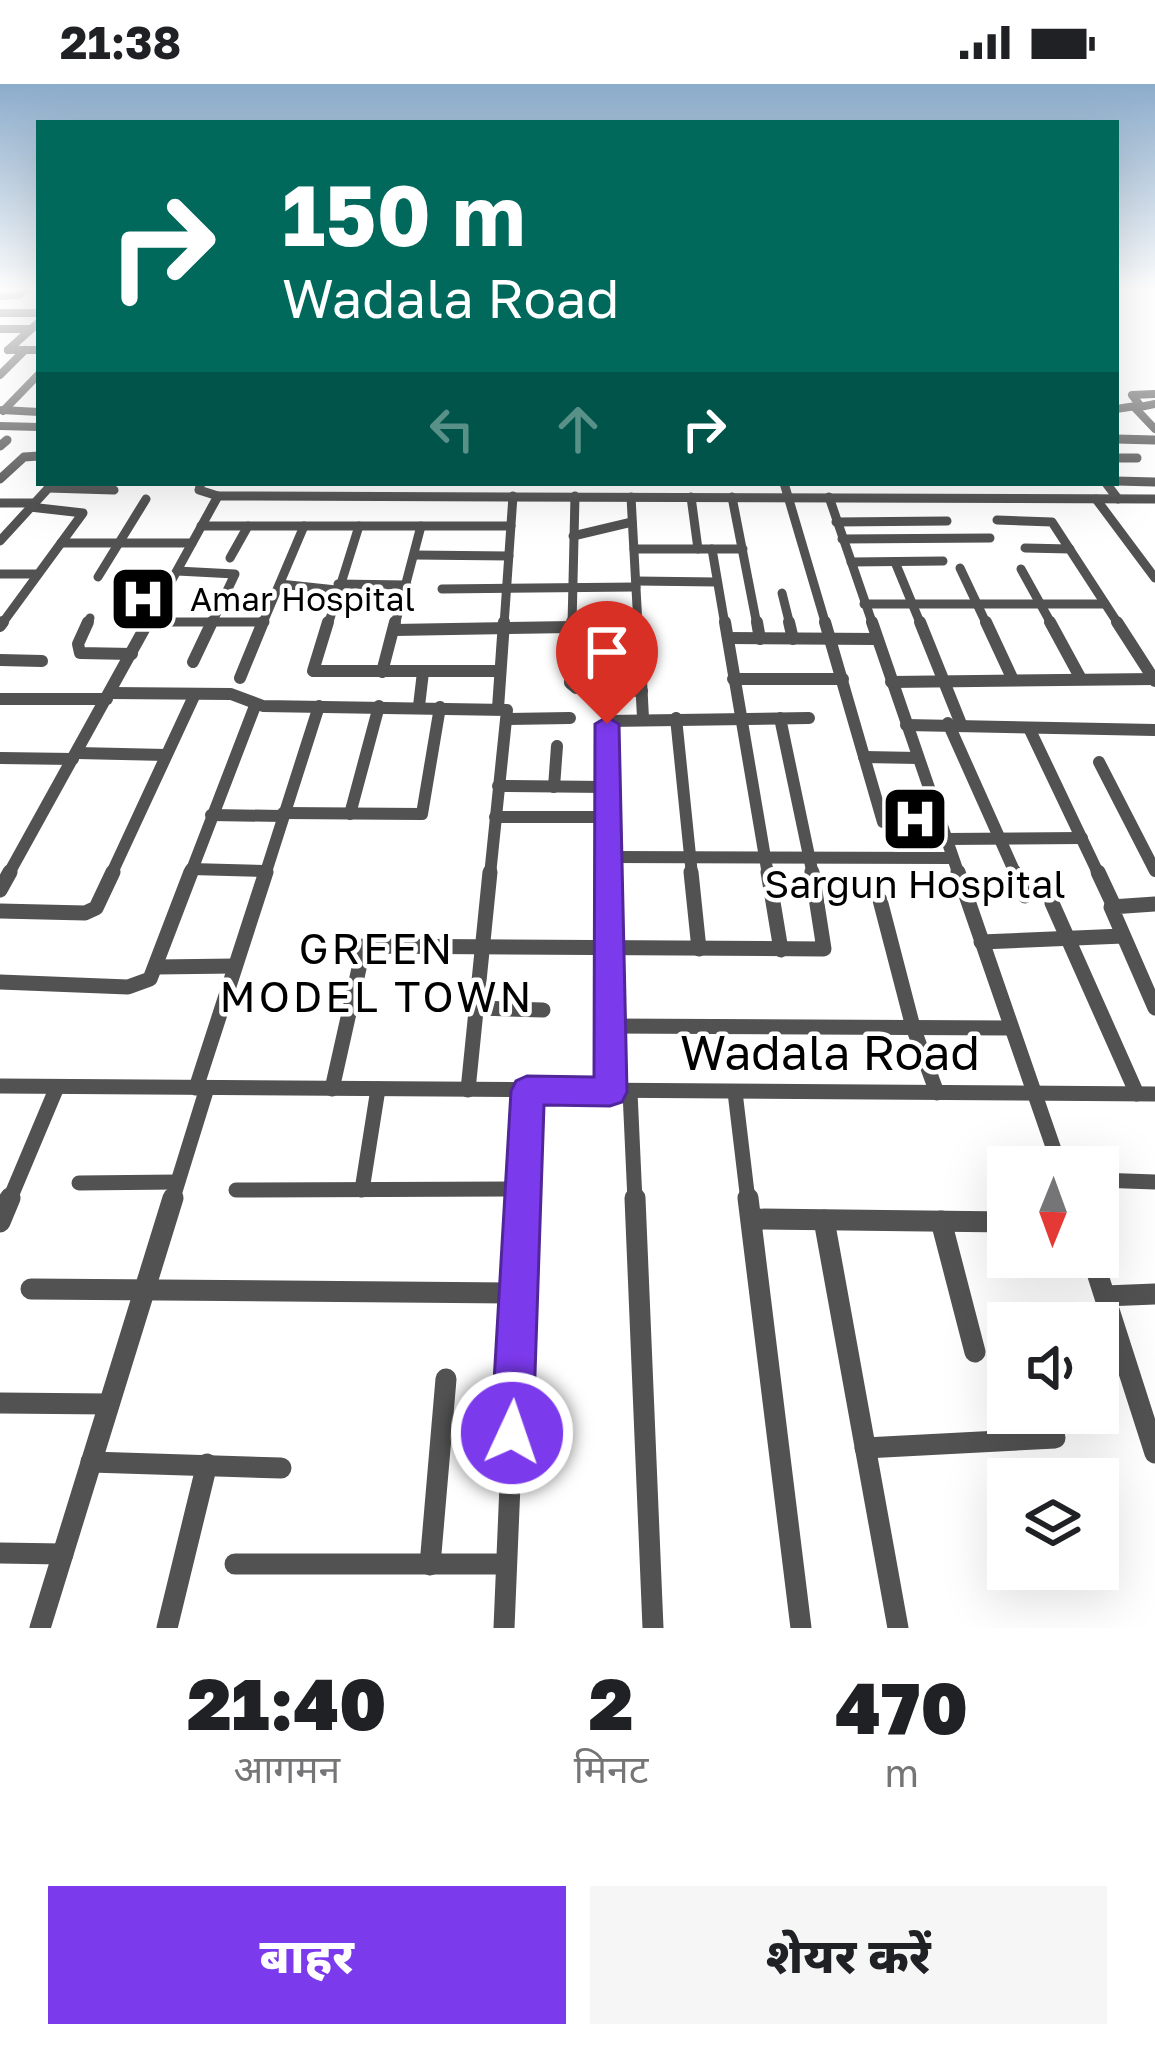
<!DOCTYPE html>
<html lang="hi">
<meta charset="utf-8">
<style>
:root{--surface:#fff;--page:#f6f6f6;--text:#202124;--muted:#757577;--accent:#7c3aed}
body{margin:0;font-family:"Golos Text","Noto Sans Devanagari",sans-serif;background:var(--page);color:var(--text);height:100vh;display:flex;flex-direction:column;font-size:45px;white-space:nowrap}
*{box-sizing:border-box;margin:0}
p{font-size:39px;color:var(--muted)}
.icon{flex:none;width:66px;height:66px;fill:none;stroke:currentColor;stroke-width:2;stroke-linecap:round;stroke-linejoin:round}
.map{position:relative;height:1544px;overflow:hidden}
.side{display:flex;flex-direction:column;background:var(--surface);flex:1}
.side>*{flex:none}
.banner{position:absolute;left:36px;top:36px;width:1083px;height:366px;border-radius:0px;box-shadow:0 12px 48px #0002;background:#00695c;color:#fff;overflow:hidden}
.needle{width:78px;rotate:181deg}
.fabs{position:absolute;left:987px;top:1062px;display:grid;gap:24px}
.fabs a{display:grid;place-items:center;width:132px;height:132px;border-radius:0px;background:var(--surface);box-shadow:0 12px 48px #0002;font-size:60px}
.pin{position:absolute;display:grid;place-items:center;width:102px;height:102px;color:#fff;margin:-123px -51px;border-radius:50% 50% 50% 0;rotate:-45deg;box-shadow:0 0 12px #0007}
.pin .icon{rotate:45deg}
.me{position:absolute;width:132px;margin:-66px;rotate:3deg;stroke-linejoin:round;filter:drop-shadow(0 0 9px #0008)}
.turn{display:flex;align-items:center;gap:42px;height:252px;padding:0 48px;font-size:54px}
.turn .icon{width:156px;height:156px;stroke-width:2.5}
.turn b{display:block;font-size:84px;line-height:102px}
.lanes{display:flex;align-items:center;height:114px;padding:0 48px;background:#0003;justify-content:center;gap:60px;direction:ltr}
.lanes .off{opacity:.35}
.eta{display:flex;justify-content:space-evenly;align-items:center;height:204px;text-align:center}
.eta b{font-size:72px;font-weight:800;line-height:84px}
.button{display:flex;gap:24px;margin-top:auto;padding:24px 48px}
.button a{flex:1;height:138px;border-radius:0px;background:var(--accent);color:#fff;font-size:48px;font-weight:800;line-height:138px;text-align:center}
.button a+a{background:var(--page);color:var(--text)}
.status{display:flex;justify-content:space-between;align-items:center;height:84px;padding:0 60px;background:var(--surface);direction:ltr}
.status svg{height:33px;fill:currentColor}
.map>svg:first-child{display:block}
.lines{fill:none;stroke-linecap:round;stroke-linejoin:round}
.minor-far4{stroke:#525252;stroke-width:8}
.minor-far3{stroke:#525252;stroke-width:9}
.minor-far2{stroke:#525252;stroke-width:12}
.minor-far1{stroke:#525252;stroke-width:15}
.minor{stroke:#525252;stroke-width:21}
.route{fill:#7c3aed;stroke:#51269a;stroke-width:3}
.labels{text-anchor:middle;stroke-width:9;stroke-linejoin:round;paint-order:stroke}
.far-poi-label{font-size:33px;fill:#000;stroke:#fff;text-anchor:start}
.poi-label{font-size:39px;fill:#000;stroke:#fff}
.neighbourhood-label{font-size:42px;letter-spacing:3px;fill:#000;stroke:#fff}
.near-street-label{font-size:48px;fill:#000;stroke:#fff}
</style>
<div class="status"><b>21:38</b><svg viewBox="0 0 49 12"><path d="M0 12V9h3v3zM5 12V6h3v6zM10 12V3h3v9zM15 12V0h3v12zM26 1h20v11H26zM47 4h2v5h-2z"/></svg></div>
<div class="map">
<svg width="1155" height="1544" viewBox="0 0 1155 1544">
<rect width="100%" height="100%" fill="#fff"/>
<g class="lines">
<g class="minor-far4">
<path d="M0,212L18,211L27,204"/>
<path d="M0,229H39"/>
<path d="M0,245H31"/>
<path d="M8,266L39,238"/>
<path d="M8,266H39"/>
<path d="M0,291L25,266"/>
<path d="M1139,320L1132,311L1155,310"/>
<path d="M1155,320L1135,324L1155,345"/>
<path d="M1116,325L1136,322"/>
<path d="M2,326L39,328"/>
<path d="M3,327L39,290"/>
<path d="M0,342L39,343"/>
</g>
<g class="minor-far3">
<path d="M1116,355L1155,356"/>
<path d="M0,362L7,356"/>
<path d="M1116,374H1137"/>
<path d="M0,395L24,373L39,372"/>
<path d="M1116,397L1155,398"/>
<path d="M201,399L199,406L218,412L1155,415"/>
<path d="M784,399L826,541"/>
<path d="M1106,399L1118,415"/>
<path d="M48,404L114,406"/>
<path d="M631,413L638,541"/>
<path d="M691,413L698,465"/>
<path d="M732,413L757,541"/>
<path d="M829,413L873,541"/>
<path d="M1096,415L1155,494"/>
<path d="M0,419H34"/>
<path d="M997,436L1052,438L1119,541"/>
<path d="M836,438L947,437"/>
<path d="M201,442H511"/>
<path d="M573,452L632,438"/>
<path d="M842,455L990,454"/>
<path d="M0,457L53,399"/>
<path d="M61,459H192"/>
<path d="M1025,464L1070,465"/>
<path d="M634,465H743"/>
<path d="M712,465L725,541"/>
<path d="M414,471L509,472"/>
<path d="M230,474L248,442"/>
<path d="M851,478L943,477"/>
<path d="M895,478L921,541"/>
<path d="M960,484L987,541"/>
<path d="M1021,485L1052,541"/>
<path d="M177,487L235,490L211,541"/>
<path d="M0,490H38"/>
<path d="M98,493L146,415"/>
<path d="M636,497L717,498"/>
<path d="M280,500L336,506"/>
<path d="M338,500L407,501"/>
<path d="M442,505L636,503"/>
<path d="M782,509L790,541"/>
<path d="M864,520H1105"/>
<path d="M150,538H265"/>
<path d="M1,541L83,429L30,423"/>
<path d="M87,541L90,534"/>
<path d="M147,541L218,412"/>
<path d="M262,541L304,442"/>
<path d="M328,541L359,442"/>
<path d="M395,541L421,442"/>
<path d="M504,541L513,412"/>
<path d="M572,541L575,412"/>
</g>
<g class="minor-far2">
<path d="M88,538L78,560L80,569L132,570"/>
<path d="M328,538L313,587H500"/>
<path d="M572,538L570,599L576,604L642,607"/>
<path d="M638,538L643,634"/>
<path d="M725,538L768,791"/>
<path d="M757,538L760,555"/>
<path d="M789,538L793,555"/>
<path d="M825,538L883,738"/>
<path d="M872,538L959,791"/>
<path d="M920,538L961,640"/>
<path d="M986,538L1013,596"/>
<path d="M1050,538L1081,595"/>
<path d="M1117,538L1155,597"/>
<path d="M0,542L3,538"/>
<path d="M394,546L572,543"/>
<path d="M728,554L876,555"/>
<path d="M573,565L639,564"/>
<path d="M0,576L42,577"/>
<path d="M193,578L212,538"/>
<path d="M382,588L395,538"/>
<path d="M240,594L263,538"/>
<path d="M733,595H843"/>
<path d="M891,598L1154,595"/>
<path d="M110,609L231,610L263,622L507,626L490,791"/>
<path d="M0,615H107"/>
<path d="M419,622L423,588"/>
<path d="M498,624L504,538"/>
<path d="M676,634L692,791"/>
<path d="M780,634L813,791"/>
<path d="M507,635L570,634"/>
<path d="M948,639L1016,791"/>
<path d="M906,641L1155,646"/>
<path d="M1029,644L1099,791"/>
<path d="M77,669L166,671"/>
<path d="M864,673L918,674"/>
<path d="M0,674L73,675"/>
<path d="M1099,678L1155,787"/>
<path d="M498,702L606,703"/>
<path d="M554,703L557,662"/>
<path d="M283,729L422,730L440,623"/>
<path d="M350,730L379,622"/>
<path d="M211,731L282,732"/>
<path d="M495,733H607"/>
<path d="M945,755L1082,754"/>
<path d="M612,773L952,774"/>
<path d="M191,785L265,787"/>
<path d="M8,791L148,538"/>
<path d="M111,791L195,610"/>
<path d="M190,791L255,622"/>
<path d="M265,791L319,622"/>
<path d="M609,791L608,637L809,634"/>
</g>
<g class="minor-far1">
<path d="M609,788L610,1008"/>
<path d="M691,788L699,865"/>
<path d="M768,788L781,866"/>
<path d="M958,788L1060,1083"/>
<path d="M1014,788L1025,812"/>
<path d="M1098,788L1113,820"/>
<path d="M0,806L10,788"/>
<path d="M880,816L913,943L937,1009"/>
<path d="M1052,819L1137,1010"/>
<path d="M1155,820L1111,823L1155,924"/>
<path d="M0,827L85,829L96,824L113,788"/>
<path d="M981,858L1123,852"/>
<path d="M156,883L235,882"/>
<path d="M0,898L128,903L150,895L191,788"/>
<path d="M478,924L543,926"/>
<path d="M609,942L1010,944"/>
<path d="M0,1002L1155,1010"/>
<path d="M196,1004L266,788"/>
<path d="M332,1005L364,862L824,865L812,788"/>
<path d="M468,1006L490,788"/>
<path d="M630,1008L635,1117"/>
<path d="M735,1008L748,1117"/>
<path d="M1098,1096L1155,1098"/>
<path d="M79,1099L177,1098"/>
<path d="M236,1106L525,1105"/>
<path d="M362,1106L378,1005"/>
<path d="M9,1117L57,1003"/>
<path d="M172,1117L207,1004"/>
<path d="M522,1117L527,1007"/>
</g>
<g class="minor">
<path d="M635,1114L653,1544"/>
<path d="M748,1114L801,1544"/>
<path d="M753,1135L1008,1138"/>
<path d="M824,1136L898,1544"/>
<path d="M941,1137L975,1268"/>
<path d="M0,1138L10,1114"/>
<path d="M1092,1173L1155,1369"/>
<path d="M31,1205L519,1209"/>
<path d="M1105,1212L1155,1210"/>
<path d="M0,1319L109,1320"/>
<path d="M865,1364L1055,1354"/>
<path d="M91,1378L281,1384"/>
<path d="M0,1469L63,1470"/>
<path d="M235,1480H506"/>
<path d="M430,1481L446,1295"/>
<path d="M40,1544L173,1114"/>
<path d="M167,1544L207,1380"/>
<path d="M504,1544L522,1114"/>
</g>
</g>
<linearGradient id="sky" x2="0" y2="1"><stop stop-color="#8baccb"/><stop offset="0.49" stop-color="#fff"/><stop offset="1" stop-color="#fff" stop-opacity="0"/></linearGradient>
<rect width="1155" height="420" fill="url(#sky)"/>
<path class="route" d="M607,633L619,640L627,1008L622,1018L610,1022L544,1021L533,1349L527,1364L512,1371L497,1364L491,1349L511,1007L516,997L527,992L594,993L595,640Z"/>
<defs>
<symbol id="hospital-square" viewBox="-11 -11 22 22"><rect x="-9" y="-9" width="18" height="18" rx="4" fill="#000" stroke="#fff"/><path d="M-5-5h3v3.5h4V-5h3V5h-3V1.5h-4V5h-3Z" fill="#fff"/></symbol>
</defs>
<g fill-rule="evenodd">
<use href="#hospital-square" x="105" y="477" width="76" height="76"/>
<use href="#hospital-square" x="877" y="697" width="76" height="76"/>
</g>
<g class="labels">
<g class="far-poi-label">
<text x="190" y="527">Amar Hospital</text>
</g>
<g class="poi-label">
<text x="915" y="814">Sargun Hospital</text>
</g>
<g class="neighbourhood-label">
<text x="377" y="880">GREEN<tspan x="377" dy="48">MODEL TOWN</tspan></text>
</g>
<g class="near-street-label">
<text x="830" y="986">Wadala Road</text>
</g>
</g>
</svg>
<div class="fabs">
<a><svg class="needle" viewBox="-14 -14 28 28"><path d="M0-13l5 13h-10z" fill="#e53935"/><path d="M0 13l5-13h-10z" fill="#757577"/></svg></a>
<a><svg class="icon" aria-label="sound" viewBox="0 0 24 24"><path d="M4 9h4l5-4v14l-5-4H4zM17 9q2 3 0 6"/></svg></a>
<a><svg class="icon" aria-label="layers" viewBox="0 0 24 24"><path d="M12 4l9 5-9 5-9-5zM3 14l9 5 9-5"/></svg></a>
</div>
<div class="pin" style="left:607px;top:640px;background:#d93025"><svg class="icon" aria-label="arrive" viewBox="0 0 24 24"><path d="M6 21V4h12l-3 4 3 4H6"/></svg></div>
<svg class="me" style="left:512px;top:1349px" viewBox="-20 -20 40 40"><circle r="17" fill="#7c3aed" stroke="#fff" stroke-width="3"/><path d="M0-11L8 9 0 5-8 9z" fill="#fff"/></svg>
<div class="banner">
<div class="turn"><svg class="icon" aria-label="right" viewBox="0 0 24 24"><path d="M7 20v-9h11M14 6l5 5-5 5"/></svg><div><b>150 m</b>Wadala Road</div></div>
<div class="lanes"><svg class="icon off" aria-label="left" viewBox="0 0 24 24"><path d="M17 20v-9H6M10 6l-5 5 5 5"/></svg><svg class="icon off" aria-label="ahead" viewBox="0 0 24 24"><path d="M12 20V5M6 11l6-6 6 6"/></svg><svg class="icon" aria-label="right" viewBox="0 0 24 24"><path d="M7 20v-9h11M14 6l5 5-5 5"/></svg></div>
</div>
</div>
<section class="side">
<div class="eta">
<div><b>21:40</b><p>आगमन</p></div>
<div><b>2</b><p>मिनट</p></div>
<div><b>470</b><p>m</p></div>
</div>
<div class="button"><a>बाहर</a><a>शेयर करें</a></div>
</section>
